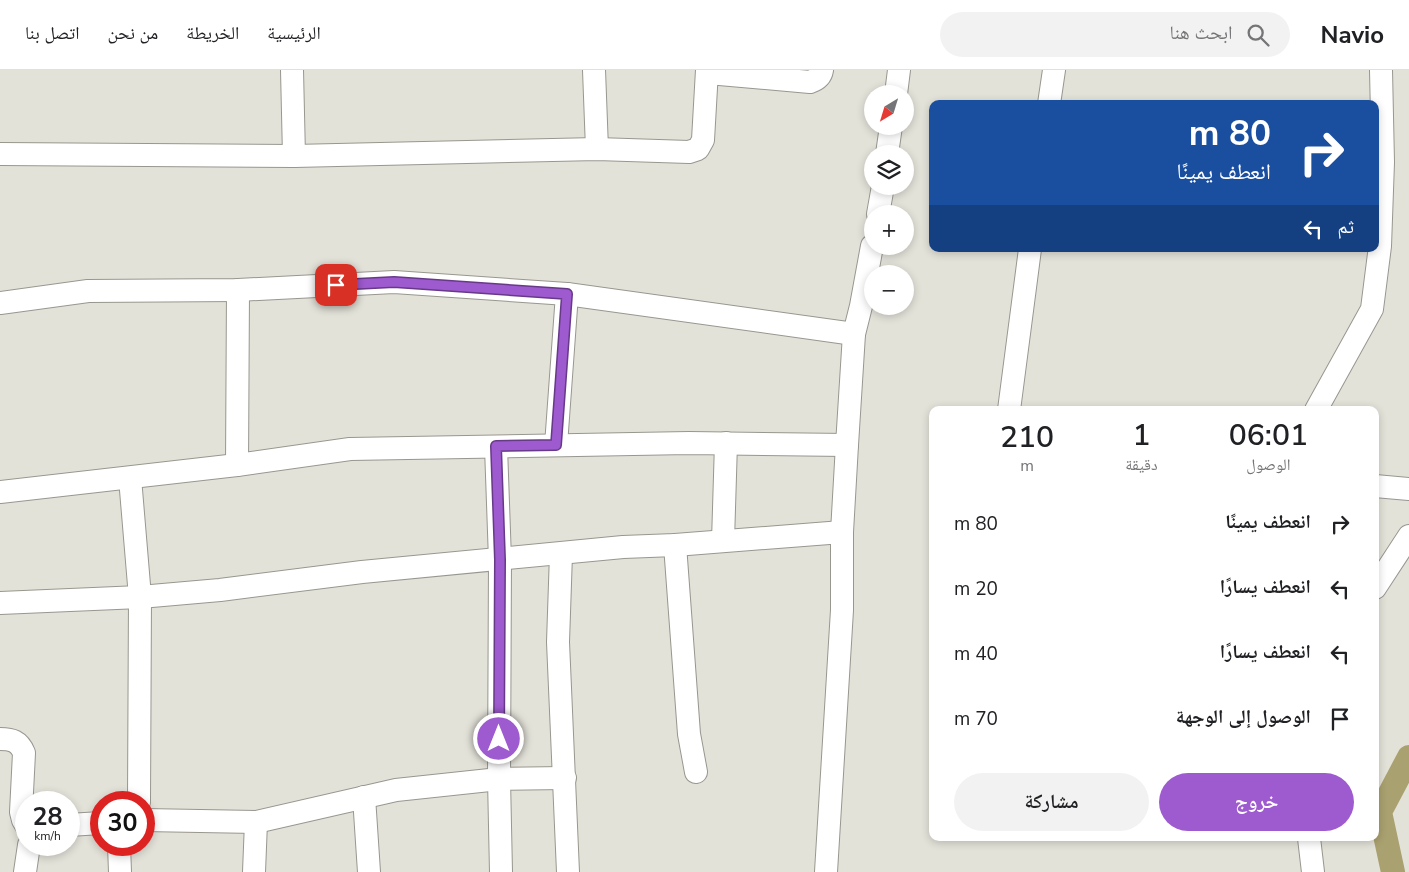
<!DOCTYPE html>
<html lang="ar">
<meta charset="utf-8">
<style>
:root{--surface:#fff;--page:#f2f2f2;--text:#202124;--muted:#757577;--line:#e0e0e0;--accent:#9e5acf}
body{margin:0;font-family:"Nunito Sans","Noto Naskh Arabic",sans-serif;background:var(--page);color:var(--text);direction:rtl;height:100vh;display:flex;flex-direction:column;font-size:19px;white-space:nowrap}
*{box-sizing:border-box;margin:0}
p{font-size:16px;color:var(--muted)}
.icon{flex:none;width:28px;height:28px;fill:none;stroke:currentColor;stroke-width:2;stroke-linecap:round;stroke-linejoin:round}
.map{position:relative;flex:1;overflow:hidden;direction:ltr}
.panel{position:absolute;left:929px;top:336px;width:450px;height:435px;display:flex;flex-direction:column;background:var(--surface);border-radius:10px;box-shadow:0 2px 8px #0003;direction:rtl}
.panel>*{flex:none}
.top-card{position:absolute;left:929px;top:30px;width:450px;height:152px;border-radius:10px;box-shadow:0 2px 8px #0003;direction:rtl;background:#1a4fa0;color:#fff;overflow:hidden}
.needle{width:32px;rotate:218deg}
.tools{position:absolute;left:864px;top:15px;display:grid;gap:10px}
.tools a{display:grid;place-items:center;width:50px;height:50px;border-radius:50%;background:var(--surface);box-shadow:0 2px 8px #0003;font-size:25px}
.speed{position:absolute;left:15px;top:721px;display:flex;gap:10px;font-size:25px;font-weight:700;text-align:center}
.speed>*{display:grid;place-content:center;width:65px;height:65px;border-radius:50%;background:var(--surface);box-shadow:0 2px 8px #0003;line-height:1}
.speed small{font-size:12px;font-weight:400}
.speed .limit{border:8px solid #d22;background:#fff;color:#111}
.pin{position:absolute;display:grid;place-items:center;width:42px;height:42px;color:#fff;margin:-21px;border-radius:10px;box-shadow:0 2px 8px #0006}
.me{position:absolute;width:55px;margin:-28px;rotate:0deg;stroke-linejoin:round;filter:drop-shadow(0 0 4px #0008)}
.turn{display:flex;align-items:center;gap:18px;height:105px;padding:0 25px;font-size:22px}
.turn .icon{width:65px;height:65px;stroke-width:2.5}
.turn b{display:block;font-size:35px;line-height:42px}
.then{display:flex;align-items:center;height:48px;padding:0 25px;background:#0003;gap:10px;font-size:19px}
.eta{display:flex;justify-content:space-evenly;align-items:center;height:85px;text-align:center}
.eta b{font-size:30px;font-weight:600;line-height:35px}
.action{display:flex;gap:10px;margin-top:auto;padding:10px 25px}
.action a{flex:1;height:58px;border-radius:30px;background:var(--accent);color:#fff;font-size:20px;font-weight:600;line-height:58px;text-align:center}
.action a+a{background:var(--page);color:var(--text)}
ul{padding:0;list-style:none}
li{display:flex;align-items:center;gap:15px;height:65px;padding:0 25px}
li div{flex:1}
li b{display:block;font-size:19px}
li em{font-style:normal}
header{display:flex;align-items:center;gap:30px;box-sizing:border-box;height:70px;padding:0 25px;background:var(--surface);border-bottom:1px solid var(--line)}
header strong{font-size:24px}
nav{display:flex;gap:28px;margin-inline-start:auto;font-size:18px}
.search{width:350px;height:45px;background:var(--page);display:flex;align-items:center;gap:12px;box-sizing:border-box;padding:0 18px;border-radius:28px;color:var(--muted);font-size:19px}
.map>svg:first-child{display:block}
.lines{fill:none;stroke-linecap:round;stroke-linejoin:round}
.canal{stroke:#aaa170;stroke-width:24}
.minor-casing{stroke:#98978f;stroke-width:24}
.minor{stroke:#fff;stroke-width:22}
.route-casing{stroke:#673a87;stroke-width:12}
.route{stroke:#9e5acf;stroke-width:9}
</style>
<header>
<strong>Navio</strong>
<div class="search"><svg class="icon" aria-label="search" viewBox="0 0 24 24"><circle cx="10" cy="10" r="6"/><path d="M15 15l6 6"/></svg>ابحث هنا</div>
<nav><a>الرئيسية</a><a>الخريطة</a><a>من نحن</a><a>اتصل بنا</a></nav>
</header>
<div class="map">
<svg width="1409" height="802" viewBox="0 0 1409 802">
<rect width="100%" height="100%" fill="#e3e2d9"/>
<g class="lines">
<path class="canal" d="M1393,802L1380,742L1409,687"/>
<defs>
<g id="minor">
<path d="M292,0L294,86"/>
<path d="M594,0L597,79"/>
<path d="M708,3L810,12C816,10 821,7 822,0"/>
<path d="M896,24L899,0"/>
<path d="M1049,34L1054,0"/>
<path d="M0,84L294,86L597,79L689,82L698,79L703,70L707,0"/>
<path d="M887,84L891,56"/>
<path d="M878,144L883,116"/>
<path d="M0,233L88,221L238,220L394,212L567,224L854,264"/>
<path d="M1009,340L1030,179"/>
<path d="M1316,340L1372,239L1380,176L1383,92L1381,0"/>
<path d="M556,375L567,224"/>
<path d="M496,377L500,490L499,709L501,802"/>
<path d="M237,395L238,220"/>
<path d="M130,408L140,527L139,732"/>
<path d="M1375,416L1409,419"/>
<path d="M0,422L237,395L350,379L689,373L847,375L854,264L861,236L872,176"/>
<path d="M842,462L847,375"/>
<path d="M723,471L726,373"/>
<path d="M675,475L689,664L696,702"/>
<path d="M561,484L558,572L568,802"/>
<path d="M1375,518L1409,466"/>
<path d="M0,533L140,527L220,520L362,502L623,477L675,475L842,462V540L826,802"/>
<path d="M0,669C12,669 19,671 24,683L21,742L23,750L26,755"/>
<path d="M364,727L369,802"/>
<path d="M144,750L256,752L396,720L499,709L565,708"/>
<path d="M69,755L101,753"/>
<path d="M1309,768L1313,802"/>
<path d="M119,775L120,802"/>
<path d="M25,802L29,775"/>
<path d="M254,802L256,752"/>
</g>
</defs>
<use href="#minor" class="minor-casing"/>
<use href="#minor" class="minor"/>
</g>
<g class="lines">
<defs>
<path id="route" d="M336,215L394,212L567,224L556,375L496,376L500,490L499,669"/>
</defs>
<use href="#route" class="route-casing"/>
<use href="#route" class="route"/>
</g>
</svg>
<div class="tools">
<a><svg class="needle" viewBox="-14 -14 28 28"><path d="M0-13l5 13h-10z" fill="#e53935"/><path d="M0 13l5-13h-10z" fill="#757577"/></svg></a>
<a><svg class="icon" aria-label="layers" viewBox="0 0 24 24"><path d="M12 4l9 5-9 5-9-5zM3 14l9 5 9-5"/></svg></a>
<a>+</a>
<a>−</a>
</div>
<div class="speed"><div>28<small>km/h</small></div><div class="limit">30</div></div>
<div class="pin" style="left:336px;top:215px;background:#d93025"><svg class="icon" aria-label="arrive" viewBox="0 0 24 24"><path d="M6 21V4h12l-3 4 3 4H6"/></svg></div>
<svg class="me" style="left:499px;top:669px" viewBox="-20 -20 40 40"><circle r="17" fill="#9e5acf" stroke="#fff" stroke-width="3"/><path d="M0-11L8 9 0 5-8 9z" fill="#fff"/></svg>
<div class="top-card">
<div class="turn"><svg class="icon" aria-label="right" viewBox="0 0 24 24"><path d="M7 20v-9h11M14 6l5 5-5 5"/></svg><div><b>80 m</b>انعطف يمينًا</div></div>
<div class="then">ثم<svg class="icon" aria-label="left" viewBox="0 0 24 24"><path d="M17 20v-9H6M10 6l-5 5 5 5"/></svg></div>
</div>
<section class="panel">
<div class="eta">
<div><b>06:01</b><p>الوصول</p></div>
<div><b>1</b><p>دقيقة</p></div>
<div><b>210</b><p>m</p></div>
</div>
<ul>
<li><svg class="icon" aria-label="right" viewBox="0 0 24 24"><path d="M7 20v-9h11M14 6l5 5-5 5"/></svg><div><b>انعطف يمينًا</b></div><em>80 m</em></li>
<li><svg class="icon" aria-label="left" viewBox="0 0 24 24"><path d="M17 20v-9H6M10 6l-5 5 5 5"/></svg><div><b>انعطف يسارًا</b></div><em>20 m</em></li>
<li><svg class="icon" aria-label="left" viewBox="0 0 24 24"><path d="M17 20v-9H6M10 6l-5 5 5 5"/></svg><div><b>انعطف يسارًا</b></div><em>40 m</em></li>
<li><svg class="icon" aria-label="arrive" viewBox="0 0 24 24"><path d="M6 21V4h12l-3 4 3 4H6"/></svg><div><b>الوصول إلى الوجهة</b></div><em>70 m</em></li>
</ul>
<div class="action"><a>خروج</a><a>مشاركة</a></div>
</section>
</div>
